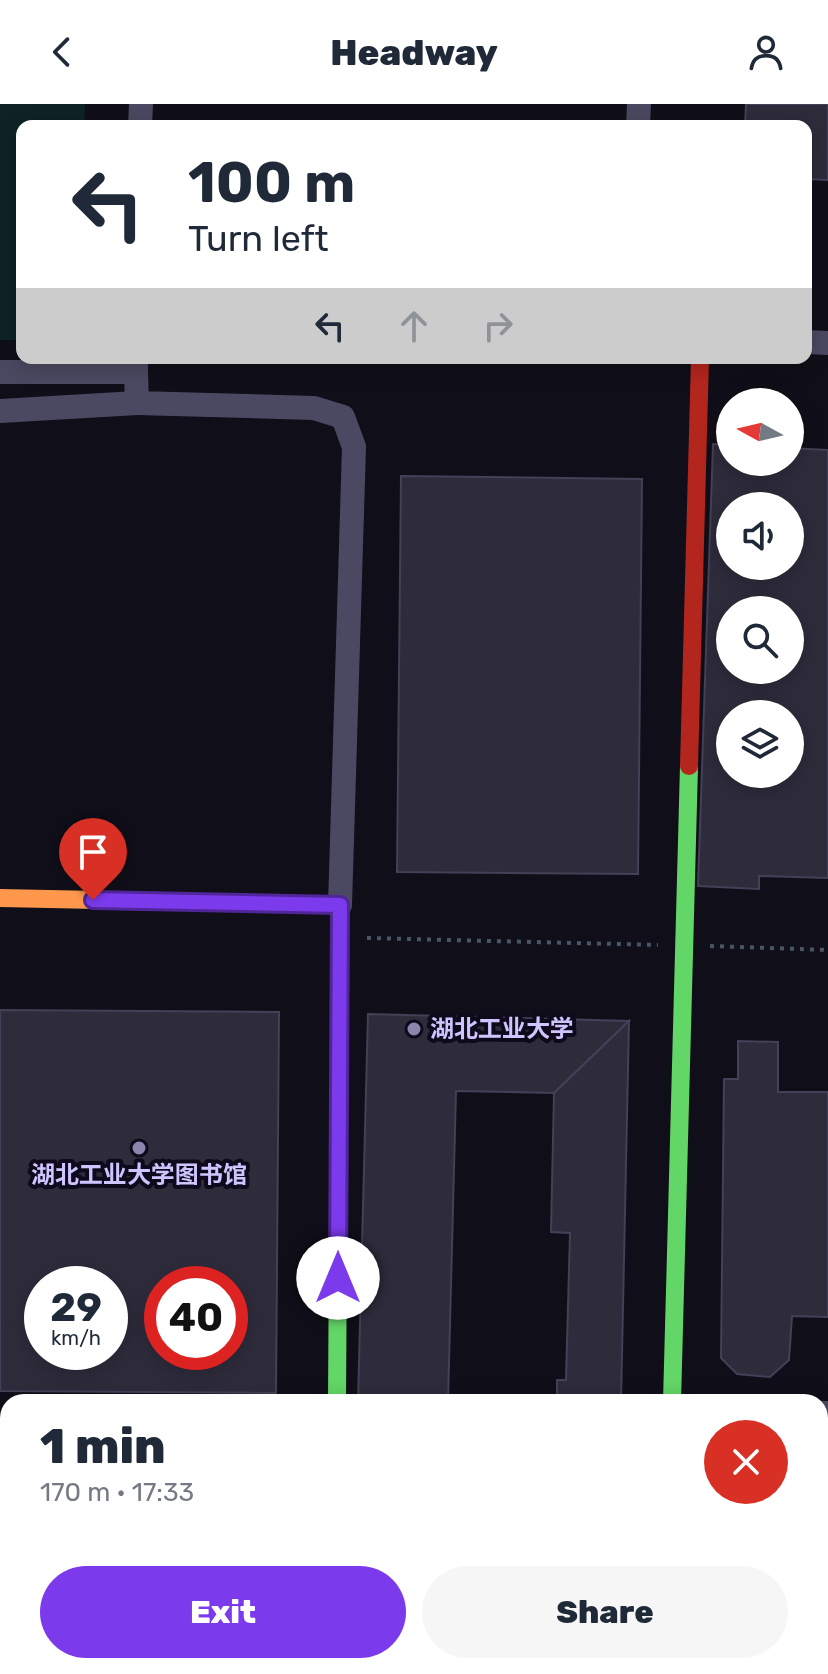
<!DOCTYPE html>
<meta charset="utf-8">
<style>
:root{--surface:#fff;--page:#f6f6f7;--text:#1f2937;--muted:#747a83;--accent:#7c3aed}
body{margin:0;font-family:Rubik,"Noto Sans SC",sans-serif;background:var(--page);color:var(--text);height:100vh;display:flex;flex-direction:column;font-size:30px;white-space:nowrap}
*{box-sizing:border-box;margin:0}
p{font-size:26px;color:var(--muted)}
.icon{flex:none;width:44px;height:44px;fill:none;stroke:currentColor;stroke-width:2;stroke-linecap:round;stroke-linejoin:round}
.map{position:relative;flex:1;overflow:hidden}
.drawer{position:absolute;left:0px;top:1290px;width:828px;height:280px;display:flex;flex-direction:column;background:var(--surface);border-radius:24px 24px 0 0;box-shadow:0 4px 20px #0003}
.drawer>*{flex:none}
.banner{position:absolute;left:16px;top:16px;width:796px;height:244px;border-radius:16px;box-shadow:0 4px 20px #0003;background:#fff;color:var(--text);overflow:hidden}
.needle{width:52px;rotate:278deg}
.controls{position:absolute;left:716px;top:284px;display:grid;gap:16px}
.controls a{display:grid;place-items:center;width:88px;height:88px;border-radius:50%;background:var(--surface);box-shadow:0 4px 20px #0003;font-size:40px}
.speed{position:absolute;left:24px;top:1162px;display:flex;gap:16px;font-size:40px;font-weight:700;text-align:center}
.speed>*{display:grid;place-content:center;width:104px;height:104px;border-radius:50%;background:var(--surface);box-shadow:0 4px 20px #0003;line-height:1}
.speed small{font-size:20px;font-weight:400}
.speed .limit{border:12px solid #d22;background:#fff;color:#111}
.pin{position:absolute;display:grid;place-items:center;width:68px;height:68px;color:#fff;margin:-82px -34px;border-radius:50% 50% 50% 0;rotate:-45deg;box-shadow:0 0 8px #0007}
.pin .icon{rotate:45deg}
.me{position:absolute;width:88px;margin:-44px;rotate:0deg;stroke-linejoin:round;filter:drop-shadow(0 0 6px #0008)}
.turn{display:flex;align-items:center;gap:28px;height:168px;padding:0 40px;font-size:36px}
.turn .icon{width:104px;height:104px;stroke-width:2.5}
.turn b{display:block;font-size:56px;line-height:68px}
.lanes{display:flex;align-items:center;height:76px;padding:0 40px;background:#0003;justify-content:center;gap:40px;direction:ltr}
.lanes .off{opacity:.35}
.round{display:grid;place-items:center;flex:none;width:84px;height:84px;border-radius:42px;background:var(--page)}
.headline{display:flex;align-items:center;justify-content:space-between;height:136px;padding:0 40px}
h1{font-size:48px;font-weight:800;line-height:60px}
.action{display:flex;gap:16px;margin-top:auto;padding:16px 40px}
.action a{flex:1;height:92px;border-radius:48px;background:var(--accent);color:#fff;font-size:32px;font-weight:800;line-height:92px;text-align:center}
.action a+a{background:var(--page);color:var(--text)}
header{display:flex;justify-content:space-between;align-items:center;height:104px;padding:0 40px;background:var(--surface);font-size:36px;font-weight:800}
.map>svg:first-child{display:block}
.green{fill:#0d2324}
.building{fill:#2e2b3b;stroke:#444057;stroke-width:2;fill-rule:evenodd}
.lines{fill:none;stroke-linecap:round;stroke-linejoin:round}
.path{stroke:#475564;stroke-width:4;stroke-dasharray:4 6;stroke-linecap:butt}
.street{stroke:#4b4961;stroke-width:24}
.fast{stroke:#63d668;stroke-width:18}
.slow{stroke:#ff974d;stroke-width:18}
.jam{stroke:#b3261e;stroke-width:18}
.route-casing{stroke:#51269a;stroke-width:20}
.route{stroke:#7c3aed;stroke-width:14}
.poi-dot{fill:#8c85ae;stroke:#0e0a1c;stroke-width:3}
.labels{text-anchor:middle;stroke-width:8;stroke-linejoin:round;paint-order:stroke}
.poi-label{font-size:24px;font-weight:bold;fill:#cec5ff;stroke:#0e0a1c;text-anchor:start}
</style>
<header><svg class="icon" aria-label="back" viewBox="0 0 24 24"><path d="M15 5l-7 7 7 7"/></svg>Headway<svg class="icon" aria-label="person" viewBox="0 0 24 24"><circle cx="12" cy="8" r="4"/><path d="M4 21q1-7 8-7t8 7"/></svg></header>
<div class="map">
<svg width="828" height="1570" viewBox="0 0 828 1570">
<rect width="100%" height="100%" fill="#100e18"/>
<g class="green">
<path d="M0,0H85L84,22H22V236H0Z"/>
<path d="M820,1350L828,1351V1570H678V1562H820Z"/>
</g>
<g class="building">
<path d="M746,0H828V76L806,75V22H745Z"/>
<path d="M713,340L730,341V358H790V344L828,346V774L759,772V785L698,782ZM730,402H790V462H730ZM730,506H790V566H730ZM730,610H790V670H730Z"/>
<path d="M401,372L642,375L638,770L397,768Z"/>
<path d="M0,906L279,908L276,1289L0,1287ZM42,1180H110V1248H42ZM162,1180H230V1248H162Z"/>
<path d="M368,910L629,917L554,989L456,987L448,1298H358Z"/>
<path d="M629,917L621,1298H557V1276H566L570,1129L551,1128L554,989Z"/>
<path d="M738,937L778,938V988H828V1213L792,1212L789,1256L770,1273L737,1270L721,1254L724,975H738Z"/>
<path d="M0,1534H8V1562H101V1570H0Z"/>
<rect x="159" y="1562" width="60" height="8"/>
<rect x="290" y="1562" width="61" height="8"/>
<rect x="421" y="1562" width="116" height="8"/>
<rect x="537" y="1562" width="78" height="8"/>
</g>
<g class="lines">
<g class="path">
<path d="M367,834L658,841"/>
<path d="M710,842L828,846"/>
<path d="M384,1570V1562"/>
</g>
<g class="street">
<path d="M140,22L141,0"/>
<path d="M638,22L639,0"/>
<path d="M806,238L828,239"/>
<path d="M0,268H136V254"/>
<path d="M136,268L137,299L314,304L343,313L354,343L340,801"/>
<path d="M0,307L137,299"/>
<path d="M820,1309H828"/>
<path d="M0,1475H8"/>
<path d="M126,1570V1562"/>
<path d="M664,1570V1562"/>
</g>
<g class="fast">
<path d="M337,1298L340,817"/>
<path d="M672,1298L689,662"/>
</g>
<path class="slow" d="M0,794L340,801V817"/>
<path class="jam" d="M689,662L700,254"/>
</g>
<g class="lines">
<defs>
<path id="route" d="M93,796L340,801L338,1174"/>
</defs>
<use href="#route" class="route-casing"/>
<use href="#route" class="route"/>
</g>
<g class="poi-dot">
<circle cx="414" cy="925" r="8"/>
<circle cx="139" cy="1044" r="8"/>
</g>
<g class="labels">
<g class="poi-label">
<text x="430" y="933">湖北工业大学</text>
<text x="139" y="1079" text-anchor="middle">湖北工业大学图书馆</text>
</g>
</g>
</svg>
<div class="controls">
<a><svg class="needle" viewBox="-14 -14 28 28"><path d="M0-13l5 13h-10z" fill="#e53935"/><path d="M0 13l5-13h-10z" fill="#747a83"/></svg></a>
<a><svg class="icon" aria-label="sound" viewBox="0 0 24 24"><path d="M4 9h4l5-4v14l-5-4H4zM17 9q2 3 0 6"/></svg></a>
<a><svg class="icon" aria-label="search" viewBox="0 0 24 24"><circle cx="10" cy="10" r="6"/><path d="M15 15l6 6"/></svg></a>
<a><svg class="icon" aria-label="layers" viewBox="0 0 24 24"><path d="M12 4l9 5-9 5-9-5zM3 14l9 5 9-5"/></svg></a>
</div>
<div class="speed"><div>29<small>km/h</small></div><div class="limit">40</div></div>
<div class="pin" style="left:93px;top:796px;background:#d93025"><svg class="icon" aria-label="arrive" viewBox="0 0 24 24"><path d="M6 21V4h12l-3 4 3 4H6"/></svg></div>
<svg class="me" style="left:338px;top:1174px" viewBox="-20 -20 40 40"><circle r="19" fill="#fff"/><path d="M0-13L10 11 0 6-10 11z" fill="#7c3aed"/></svg>
<div class="banner">
<div class="turn"><svg class="icon" aria-label="left" viewBox="0 0 24 24"><path d="M17 20v-9H6M10 6l-5 5 5 5"/></svg><div><b>100 m</b>Turn left</div></div>
<div class="lanes"><svg class="icon" aria-label="left" viewBox="0 0 24 24"><path d="M17 20v-9H6M10 6l-5 5 5 5"/></svg><svg class="icon off" aria-label="ahead" viewBox="0 0 24 24"><path d="M12 20V5M6 11l6-6 6 6"/></svg><svg class="icon off" aria-label="right" viewBox="0 0 24 24"><path d="M7 20v-9h11M14 6l5 5-5 5"/></svg></div>
</div>
<section class="drawer">
<div class="headline"><div><h1>1 min</h1><p>170 m · 17:33</p></div><a class="round" style="background:#d93025;color:#fff"><svg class="icon" aria-label="close" viewBox="0 0 24 24"><path d="M6 6l12 12M18 6L6 18"/></svg></a></div>
<div class="action"><a>Exit</a><a>Share</a></div>
</section>
</div>
